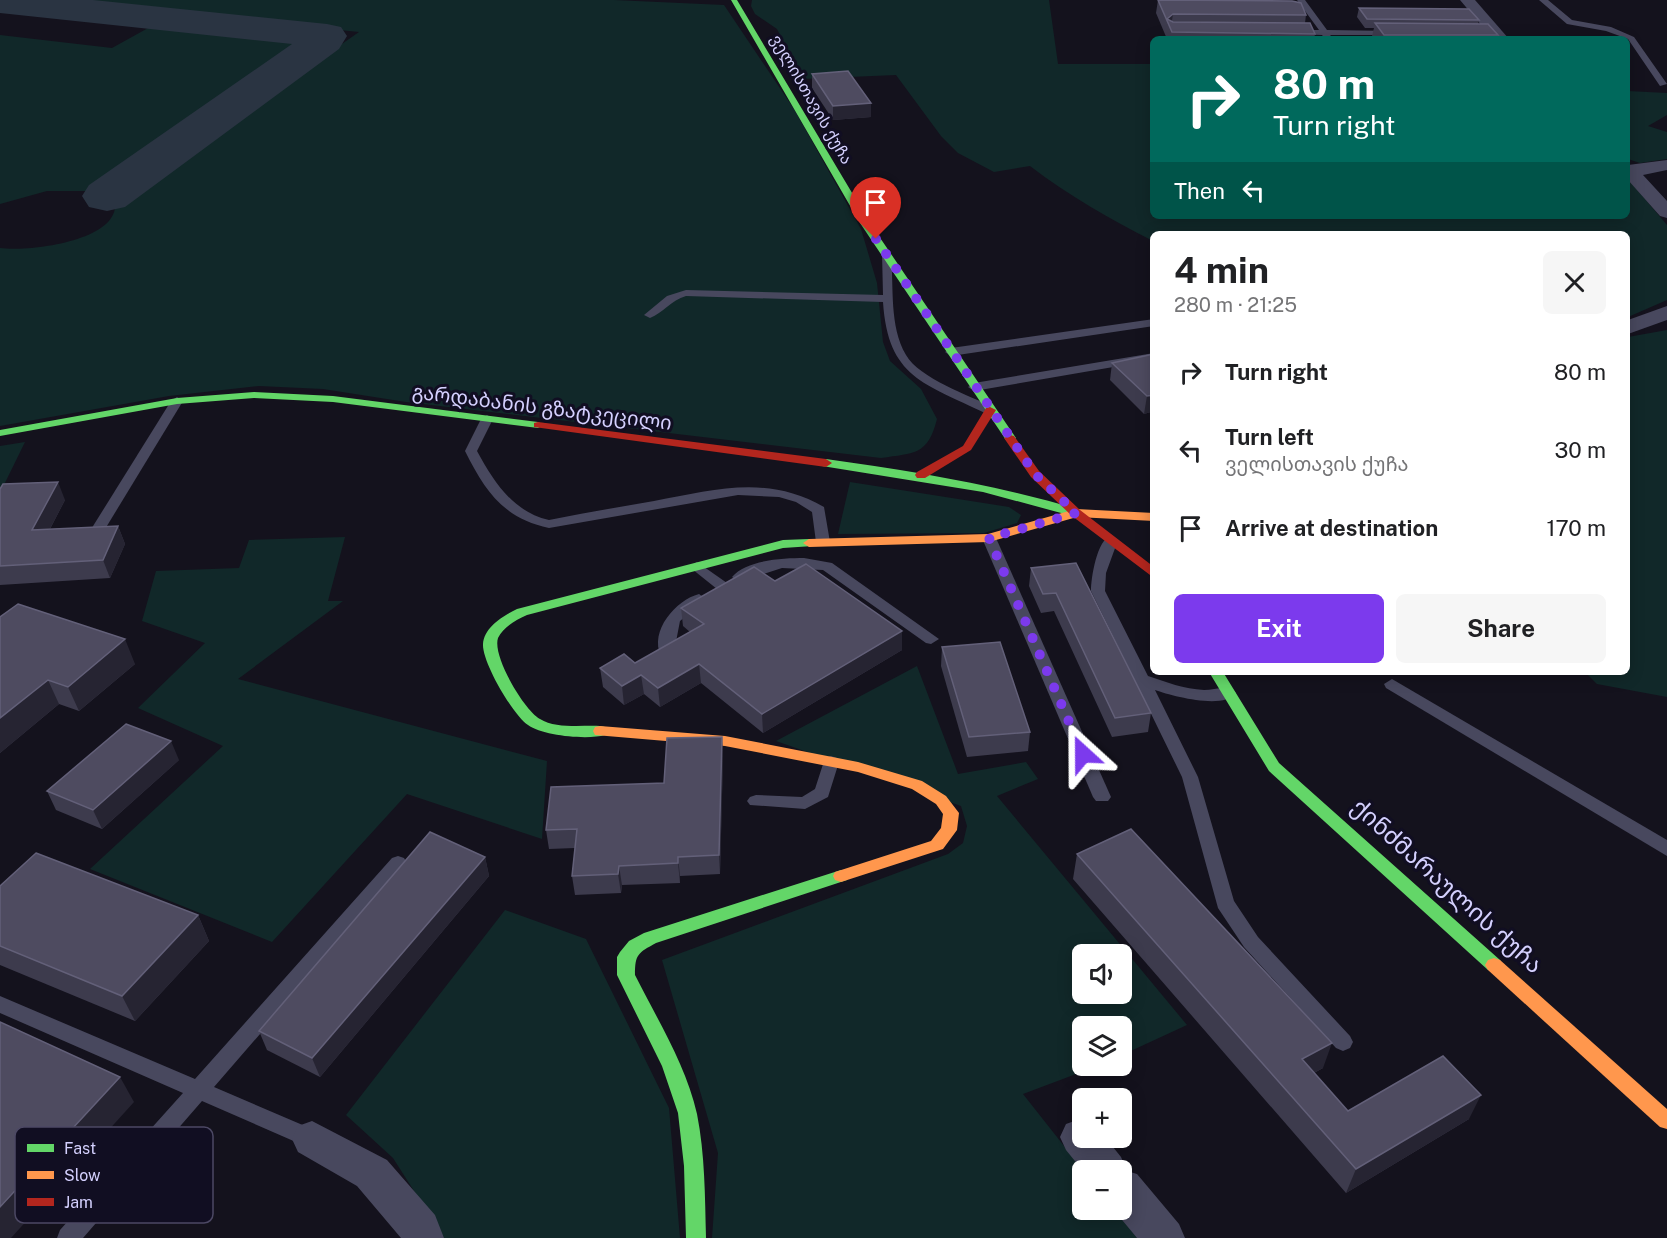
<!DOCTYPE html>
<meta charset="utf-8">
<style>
:root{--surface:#fff;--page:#f6f6f6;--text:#202124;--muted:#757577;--accent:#7c3aed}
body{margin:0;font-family:"Public Sans","Noto Sans Georgian",sans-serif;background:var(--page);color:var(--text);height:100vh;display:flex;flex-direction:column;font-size:22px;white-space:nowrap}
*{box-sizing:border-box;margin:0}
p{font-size:20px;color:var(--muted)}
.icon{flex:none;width:33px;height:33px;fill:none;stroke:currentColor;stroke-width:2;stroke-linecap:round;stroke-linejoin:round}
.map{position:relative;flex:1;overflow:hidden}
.panel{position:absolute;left:1150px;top:231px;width:480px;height:444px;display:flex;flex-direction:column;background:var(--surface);border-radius:9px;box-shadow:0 3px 15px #0003}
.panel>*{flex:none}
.guide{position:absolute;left:1150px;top:36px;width:480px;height:183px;border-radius:9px;box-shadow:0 3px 15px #0003;background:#00695c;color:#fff;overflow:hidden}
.tools{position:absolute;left:1072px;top:944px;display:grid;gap:12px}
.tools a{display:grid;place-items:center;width:60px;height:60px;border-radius:9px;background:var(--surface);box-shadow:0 3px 15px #0003;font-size:30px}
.pin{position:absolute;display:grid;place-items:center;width:51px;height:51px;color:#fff;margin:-62px -26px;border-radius:50% 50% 50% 0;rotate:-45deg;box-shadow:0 0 6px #0007}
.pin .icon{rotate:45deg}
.me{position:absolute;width:66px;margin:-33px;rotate:336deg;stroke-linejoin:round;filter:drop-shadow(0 0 4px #0008)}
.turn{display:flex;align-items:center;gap:21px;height:126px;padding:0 24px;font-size:27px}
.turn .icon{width:78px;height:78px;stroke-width:2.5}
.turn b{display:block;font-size:42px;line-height:51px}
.then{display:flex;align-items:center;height:57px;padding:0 24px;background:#0003;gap:12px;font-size:22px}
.round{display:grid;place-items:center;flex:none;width:63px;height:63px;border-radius:9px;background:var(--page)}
.overview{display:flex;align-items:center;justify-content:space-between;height:102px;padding:0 24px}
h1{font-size:36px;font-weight:700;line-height:45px}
.cta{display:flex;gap:12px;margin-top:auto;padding:12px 24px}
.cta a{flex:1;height:69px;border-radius:9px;background:var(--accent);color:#fff;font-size:24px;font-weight:700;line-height:69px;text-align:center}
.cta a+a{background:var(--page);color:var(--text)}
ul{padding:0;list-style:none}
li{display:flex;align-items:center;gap:18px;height:78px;padding:0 24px}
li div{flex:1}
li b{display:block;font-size:22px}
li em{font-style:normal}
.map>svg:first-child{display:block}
.green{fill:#112829;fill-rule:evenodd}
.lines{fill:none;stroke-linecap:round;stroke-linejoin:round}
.taxiway{fill:#2a3442;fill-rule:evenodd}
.lane{fill:#48485e;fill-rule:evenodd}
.street{fill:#48485e;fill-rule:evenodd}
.fast{fill:#63d668;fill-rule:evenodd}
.slow{fill:#ff974d;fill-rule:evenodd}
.jam{fill:#b3261e;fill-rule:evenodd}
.wall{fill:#3d3b4d}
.shaded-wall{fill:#262432}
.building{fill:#4e4b60;stroke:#636079;stroke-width:1.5}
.route{stroke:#7c3aed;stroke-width:10;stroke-dasharray:0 18}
.labels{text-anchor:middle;stroke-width:6;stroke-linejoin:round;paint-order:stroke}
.far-street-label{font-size:16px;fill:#d4d0fe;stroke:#110e22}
.street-label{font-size:20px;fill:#d4d0fe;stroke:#110e22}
.near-street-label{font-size:24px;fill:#d4d0fe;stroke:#110e22}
.key{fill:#110e22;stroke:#4c4864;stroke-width:1.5}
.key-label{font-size:16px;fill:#d4d0fe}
</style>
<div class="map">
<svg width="1667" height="1238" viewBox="0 0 1667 1238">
<rect width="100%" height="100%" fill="#14121d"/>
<g class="green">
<path d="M43,0H614L724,5L794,109L861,229L877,283L883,342L890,361L921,389L937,419C928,455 915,453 881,458L406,402L323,389L259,386L169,396L0,426V248C28,252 119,241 115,203L359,32Z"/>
<path d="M752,0H1049L1058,64H1153L1154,216H1628V179L1667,225V300L1628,317V234H1154L1153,241C1110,219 1069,196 1030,166L994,172L958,153L941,136L896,75L802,79L777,29L755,14L751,6Z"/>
<path d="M159,22L303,37L310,38L311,43L92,191H47L0,204V35L112,48Z"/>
<path d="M1628,91L1667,93V115L1648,126L1667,132V159L1640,163L1628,159Z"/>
<path d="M1667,330V697L1597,684L1585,672H1628V337Z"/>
<path d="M25,442L0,493V446Z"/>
<path d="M850,482L1009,507L1021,515L1017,523L984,533L838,534Z"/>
<path d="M345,537L328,601H343L238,679L547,761L542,839L407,794L272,942L90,869L223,746L138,708L205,643L142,621L156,571L239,568L249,540Z"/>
<path d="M917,666L958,774L1026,762L1038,779L997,796L1187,1025L1122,1055V1026H1083V1065H1100L1023,1094L1083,1170V1209H1114L1137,1238H712L718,1153L662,960L948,854L963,843L967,826L961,806L776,741ZM1083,954H1122V993H1083Z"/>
<path d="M505,910L586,939L669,1108L680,1238H444L393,1158L346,1115Z"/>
</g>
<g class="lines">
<path class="taxiway" d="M0,0H93L327,24L341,27L347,36L339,49L125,207L107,211L89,207L82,196L89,185L292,44L0,13Z"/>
<g class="lane">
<path d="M1297,0H1305L1327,30L1394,31L1398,33L1394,35H1330L1332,37L1330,39H1325L1322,35L1292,34L1291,32L1295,30H1319Z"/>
<path d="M1539,0H1548L1572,20L1611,27L1634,37L1667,84L1660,86L1628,39L1606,31L1567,24Z"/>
<path d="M882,253L891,255C894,287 889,326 906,355C919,378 970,396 993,407V413H985C924,383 888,378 883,302L686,296C671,300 663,313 650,318L644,315L667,296L686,290L883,295Z"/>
<path d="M1154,319V326L951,356L945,352L951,348Z"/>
<path d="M1154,353V360L974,391L968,387L974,383Z"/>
<path d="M177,397L183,401L99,539L92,543L87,542L85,539L171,401Z"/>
<path d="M487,415L493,419L477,451C494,482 513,512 549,520C584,513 619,507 654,501C714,490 767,474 824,507L830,542L823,546L816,542L812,512L796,502L779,497L738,495L549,528C503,518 485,491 465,451L481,419Z"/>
<path d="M989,534L996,538L1111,797L1108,801H1096L1093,797L982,538Z"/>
<path d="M1111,536L1118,540L1106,573L1105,591L1148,676C1166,682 1184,689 1204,690C1215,690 1230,684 1236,693C1224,710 1172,696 1155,690L1198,777L1234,901L1258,937L1350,1036L1353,1042L1350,1048L1343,1051L1336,1048L1244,947L1218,908L1182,777L1091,591C1091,578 1097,539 1111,536Z"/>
<path d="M804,558L832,563L939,639L931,644L926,643L823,570L782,568L739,582L732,577C746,560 783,558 804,558Z"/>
<path d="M697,562L727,583L729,586L727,589H717L692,569L690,566Z"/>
<path d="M699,594L706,599L680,621L674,652L666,657L661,656C649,631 676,600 699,594Z"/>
<path d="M1392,679L1667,840V856L1386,688L1384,684Z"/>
<path d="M831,756L837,758L839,762L828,797L805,809L750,805L747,801L750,797L756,795L802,797L815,789L825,758Z"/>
<path d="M398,856L404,858L407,863L404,868L214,1087L319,1132L323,1139L319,1146L312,1149L305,1146L202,1101L83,1238H57L60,1230L183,1093L0,1013V996L195,1079L392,858Z"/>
</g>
<g class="street">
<path d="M1460,0H1475L1509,39H1493Z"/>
<path d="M1667,160V170L1643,175L1667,201V218L1660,216L1628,180V165Z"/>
<path d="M1667,306V320L1628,334V320Z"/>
<path d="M1080,1119L1083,1120V1137H1105L1121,1157L1127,1171L1137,1174L1179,1224L1185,1238H1137L1113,1209H1122V1170L1083,1171L1066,1150L1060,1137L1066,1124Z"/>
<path d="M312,1121L387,1160L435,1215L444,1238H401L357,1186L298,1152L292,1139L298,1126Z"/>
</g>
<g class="fast">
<path d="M731,0H737L870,223L1016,438L1014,440H1006L860,223Z"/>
<path d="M254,392L333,396L538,422L544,425L538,428L333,402L254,398L177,404L0,436V430L177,398Z"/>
<path d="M826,459C912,471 997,485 1080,510L1082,513L1076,517L983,492L822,466L820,463L822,460Z"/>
<path d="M809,539L813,540L815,543L813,546L783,548L527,615C516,620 503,627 498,638C492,656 524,710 540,719C556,729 582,725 600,726L605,727L607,731L605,735C588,740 543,736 528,725C513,715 482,662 483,644C484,627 503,616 517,609L783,540Z"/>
<path d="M1209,672H1223L1279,763L1500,960L1503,965L1500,970L1494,972L1488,970L1269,771Z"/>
<path d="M841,870L847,872L849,876L847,880L656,943C638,953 635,954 635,975C657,1019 686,1065 697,1114C705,1154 705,1197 706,1238H686L684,1166L678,1113L662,1066L617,975V957L620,952L629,941L644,933Z"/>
</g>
<g class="slow">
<path d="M1076,509L1154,513V521L1077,517L989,542L809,547L803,543L809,539L988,534Z"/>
<path d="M600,726L725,736L858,762L922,781L946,796L959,813L957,830L943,849L841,882L835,880L833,876L835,872L931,841L941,828L943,814L936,804L912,789L858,772L725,746L595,735L593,731L595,727Z"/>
<path d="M1494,958L1500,960L1667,1109V1129L1660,1127L1488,970L1485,965L1488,960Z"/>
</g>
<g class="jam">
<path d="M990,407L996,410L971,450L925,478H917L915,475L917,472L963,446L986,408Z"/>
<path d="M538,422L826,459L832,463L826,467L534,427V423Z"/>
<path d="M1010,435L1014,436L1039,471L1080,510L1154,567V578L1072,516L1031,477L1004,438Z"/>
</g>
</g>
<g class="wall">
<path d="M1158,0L1306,15L1305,23L1315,34L1314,39H1167L1156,13Z"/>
<path d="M1359,8L1479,20L1478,24L1498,35L1497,39H1374L1372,36L1374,28H1365L1357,17Z"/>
<path d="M812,74L871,103V117L833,120L812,88Z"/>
<path d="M1154,354V411L1144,414L1110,380L1112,363Z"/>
<path d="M0,489L65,500L50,529L118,526L125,544L110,578L0,585Z"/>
<path d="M1076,563L1151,713L1148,732L1112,737L1054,611L1041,613L1029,586L1031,568Z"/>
<path d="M775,581L902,631V650L763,733L701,683L660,707L644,694L624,705L603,687L600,668L635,663L690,632L683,626L681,608Z"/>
<path d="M0,617L135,664L79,711L59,704L0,753Z"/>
<path d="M942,647L1030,732L1028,751L967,757L941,666Z"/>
<path d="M723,756L720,874L680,876V883L622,885L621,893L575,895L572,876L575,848L549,849L546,830L664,783Z"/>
<path d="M179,760L102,829L56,810L47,791Z"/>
<path d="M1077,854L1323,1068L1314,1073L1348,1111L1469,1119L1346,1193L1073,879Z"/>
<path d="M485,857L489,876L320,1077L267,1050L259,1031Z"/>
<path d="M0,886L198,915L209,941L135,1021L0,965Z"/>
</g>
<g class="shaded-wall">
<path d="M1173,14L1171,27L1167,19Z"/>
<path d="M871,103V117L833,120V106Z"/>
<path d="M1154,395V411L1144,414L1147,396Z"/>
<path d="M58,482L65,500L40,548L32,530Z"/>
<path d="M118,526L125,544L110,578L103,560Z"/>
<path d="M902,631V650L763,733L762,714Z"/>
<path d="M125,639L135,664L79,711L68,687Z"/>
<path d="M699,664L701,683L660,707L658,688Z"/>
<path d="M641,675L644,694L624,705L622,686Z"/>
<path d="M48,680L59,704L0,753V718Z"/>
<path d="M722,737L723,756L720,874L719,855Z"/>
<path d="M171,741L179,760L102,829L93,810Z"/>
<path d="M485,857L489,876L320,1077L312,1058Z"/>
<path d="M678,857L680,876V883L678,863Z"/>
<path d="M619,866L622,885L621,893L618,874Z"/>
<path d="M198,915L209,941L135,1021L122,996Z"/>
<path d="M1332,1043L1323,1068L1293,1084L1302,1059Z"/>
<path d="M120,1077L134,1102L11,1238H0V1207Z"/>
<path d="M1481,1095L1469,1119L1346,1193L1356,1169Z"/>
</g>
<g class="building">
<path d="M1158,0L1292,1L1301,3L1306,15L1173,14L1167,19L1173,22L1310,23L1315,34L1172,32Z"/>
<path d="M1359,8L1469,9L1479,20L1367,19Z"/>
<path d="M1375,23L1488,24L1498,35H1384Z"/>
<path d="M848,71L871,103L833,106L812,74Z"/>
<path d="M1154,354V395L1147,396L1112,363Z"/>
<path d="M58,482L32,530L118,526L103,560L0,566V489L3,484Z"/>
<path d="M1076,563L1151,713L1115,718L1056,593L1043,594L1031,568Z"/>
<path d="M806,564L902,631L762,714L699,664L658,688L641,675L622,686L600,668L624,654L635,663L704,624L681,608L754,567L775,581Z"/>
<path d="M18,604L125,639L68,687L48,680L0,718V617Z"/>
<path d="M1000,642L1030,732L969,737L942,647Z"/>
<path d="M126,724L171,741L93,810L47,791Z"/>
<path d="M722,737L719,855L678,857V863L619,866L618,874L572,876L577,829L546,830L551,787L664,783L667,738Z"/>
<path d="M1131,829L1332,1043L1302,1059L1348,1111L1443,1056L1481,1095L1356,1169L1077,854Z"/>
<path d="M430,832L485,857L312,1058L259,1031Z"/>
<path d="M36,853L198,915L122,996L0,946V886Z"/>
<path d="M0,1022L120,1077L0,1207Z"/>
</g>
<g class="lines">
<path class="route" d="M876,239L1035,474L1076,513L989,538L1083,754"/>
</g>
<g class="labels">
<g class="far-street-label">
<text transform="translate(812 99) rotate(60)" y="6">ველისთავის ქუჩა</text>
</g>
<g class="street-label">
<text transform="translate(542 407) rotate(7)" y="7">გარდაბანის გზატკეცილი</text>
</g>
<g class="near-street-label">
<text transform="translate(1447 886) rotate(42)" y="8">ქინძმარაულის ქუჩა</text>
</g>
</g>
<rect x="15" y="1127" width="198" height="96" rx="9" class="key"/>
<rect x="27" y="1144" width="27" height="8" fill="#63d668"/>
<rect x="27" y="1171" width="27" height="8" fill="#ff974d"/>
<rect x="27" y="1198" width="27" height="8" fill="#b3261e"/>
<g class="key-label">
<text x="64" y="1154">Fast</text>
<text x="64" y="1181">Slow</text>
<text x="64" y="1208">Jam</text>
</g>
</svg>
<div class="tools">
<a><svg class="icon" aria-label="sound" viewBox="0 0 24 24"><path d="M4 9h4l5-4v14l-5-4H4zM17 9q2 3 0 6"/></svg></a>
<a><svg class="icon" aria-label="layers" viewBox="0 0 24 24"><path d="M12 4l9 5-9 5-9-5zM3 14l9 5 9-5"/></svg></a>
<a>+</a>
<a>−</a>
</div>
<div class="pin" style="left:876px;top:239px;background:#d93025"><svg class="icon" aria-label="arrive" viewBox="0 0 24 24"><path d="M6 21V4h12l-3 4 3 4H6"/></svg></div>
<svg class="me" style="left:1083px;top:754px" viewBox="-20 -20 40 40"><path d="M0-17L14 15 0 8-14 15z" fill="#7c3aed" stroke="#fff" stroke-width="4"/></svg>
<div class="guide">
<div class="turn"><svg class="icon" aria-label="right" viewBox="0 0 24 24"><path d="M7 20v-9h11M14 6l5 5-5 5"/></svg><div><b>80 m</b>Turn right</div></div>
<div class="then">Then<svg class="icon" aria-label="left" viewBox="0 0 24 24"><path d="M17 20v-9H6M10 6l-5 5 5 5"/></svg></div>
</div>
<section class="panel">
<div class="overview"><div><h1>4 min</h1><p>280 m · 21:25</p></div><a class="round"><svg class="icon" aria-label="close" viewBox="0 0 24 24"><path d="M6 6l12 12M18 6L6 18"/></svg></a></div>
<ul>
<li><svg class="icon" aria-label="right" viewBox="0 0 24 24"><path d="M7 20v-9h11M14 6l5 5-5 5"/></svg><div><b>Turn right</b></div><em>80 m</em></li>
<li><svg class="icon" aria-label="left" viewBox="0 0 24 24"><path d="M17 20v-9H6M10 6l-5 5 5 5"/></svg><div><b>Turn left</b><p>ველისთავის ქუჩა</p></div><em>30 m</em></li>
<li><svg class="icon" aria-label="arrive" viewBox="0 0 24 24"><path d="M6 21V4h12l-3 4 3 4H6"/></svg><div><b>Arrive at destination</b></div><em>170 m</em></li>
</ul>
<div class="cta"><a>Exit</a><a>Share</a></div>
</section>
</div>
